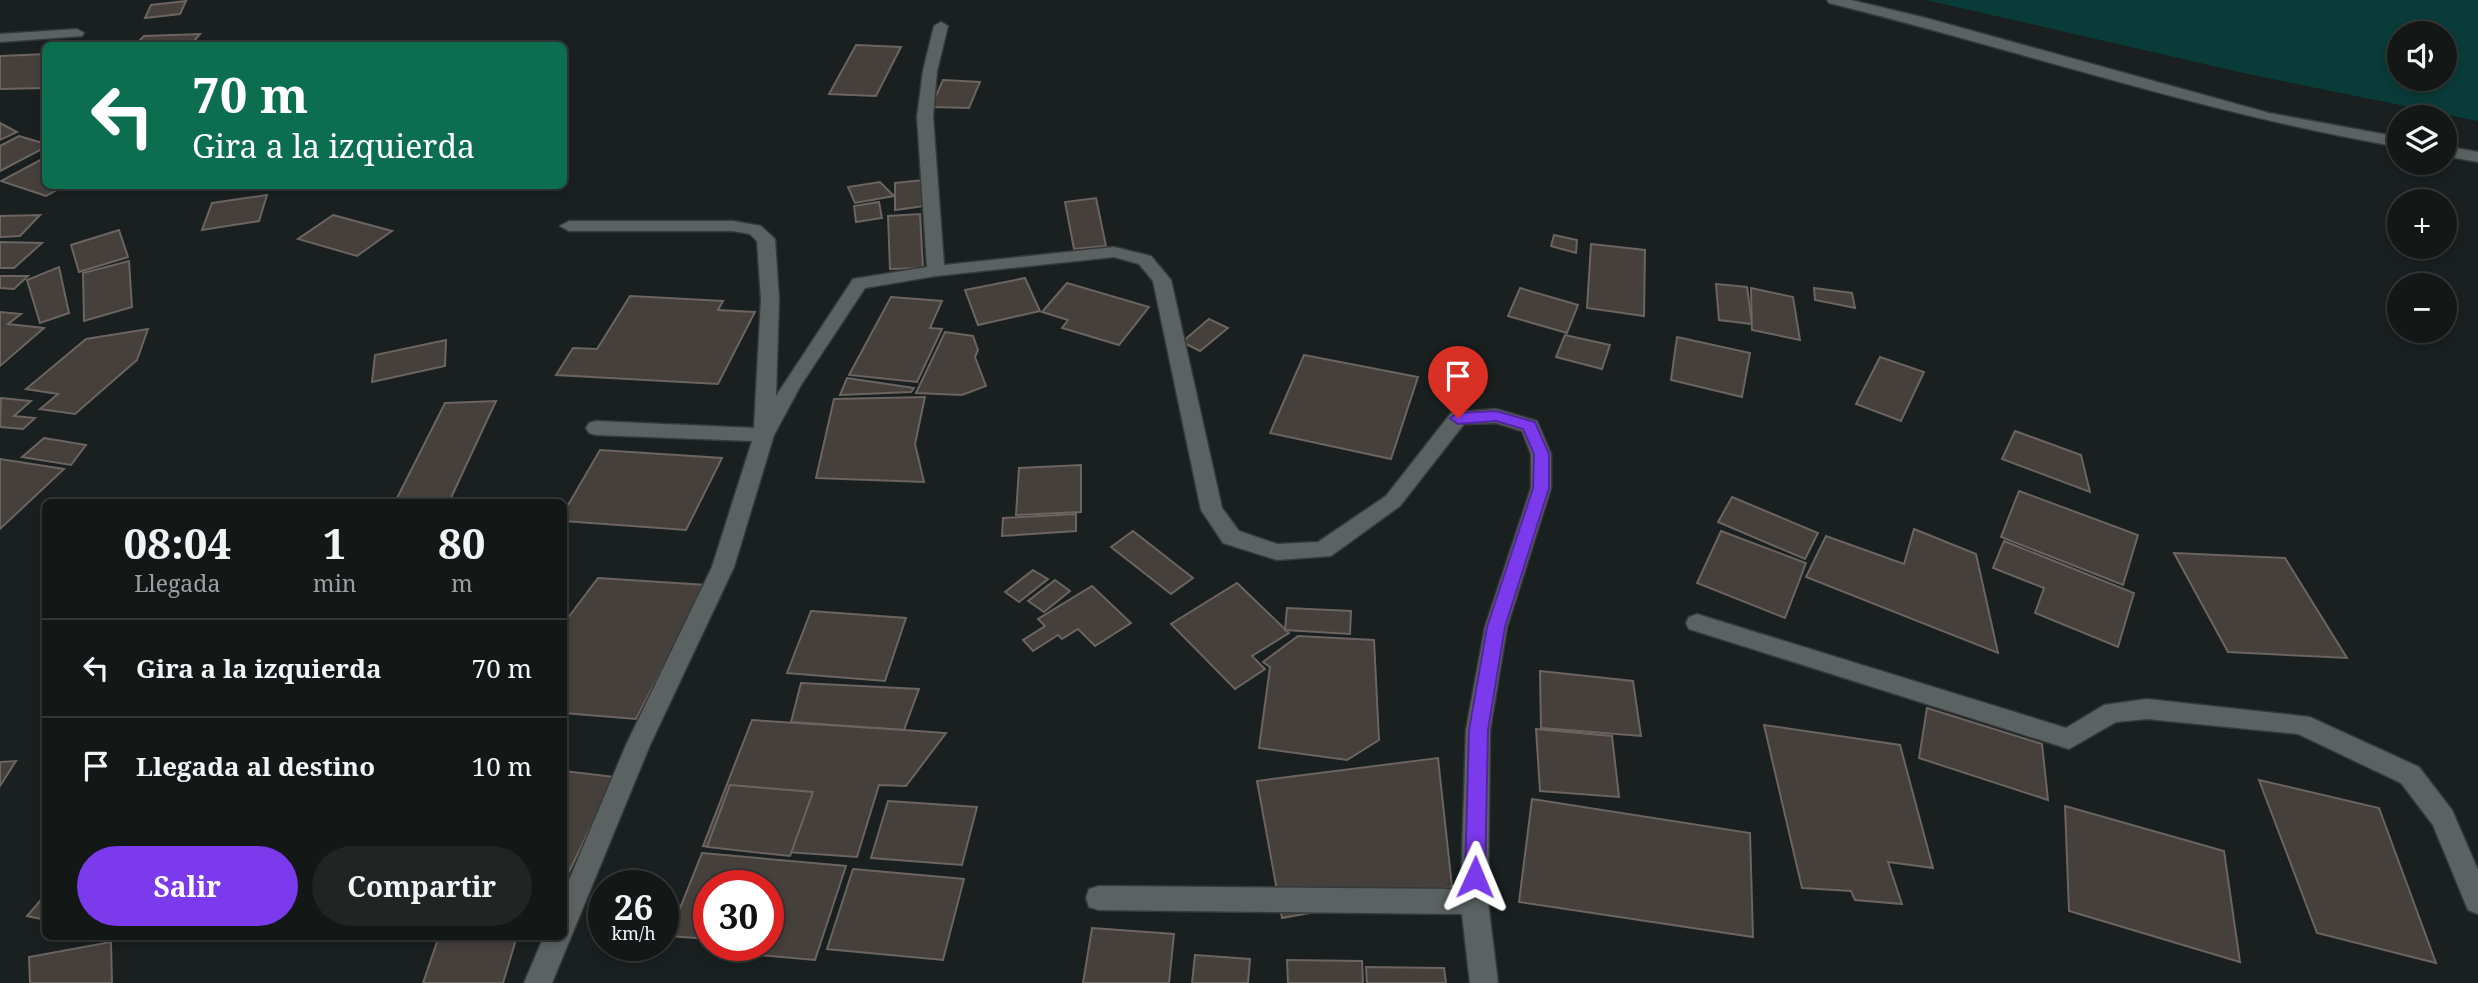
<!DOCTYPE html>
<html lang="es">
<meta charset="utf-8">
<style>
:root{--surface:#131817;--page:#202524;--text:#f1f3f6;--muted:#9da0a1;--line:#323736;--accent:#7c3aed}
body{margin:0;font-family:"Noto Serif",serif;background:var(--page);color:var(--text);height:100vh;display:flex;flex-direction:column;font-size:26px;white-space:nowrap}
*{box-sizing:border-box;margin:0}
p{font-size:23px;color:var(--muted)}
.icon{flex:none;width:38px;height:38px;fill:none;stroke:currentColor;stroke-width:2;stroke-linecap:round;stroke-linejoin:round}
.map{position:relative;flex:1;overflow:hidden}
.drawer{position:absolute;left:42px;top:499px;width:525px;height:441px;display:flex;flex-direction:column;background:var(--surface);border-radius:10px;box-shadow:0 4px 10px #0003,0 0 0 2px var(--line)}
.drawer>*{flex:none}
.banner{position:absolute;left:42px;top:42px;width:525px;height:147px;border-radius:10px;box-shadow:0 4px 10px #0003,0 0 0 2px var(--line);background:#0b6e4f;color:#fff;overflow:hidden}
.fabs{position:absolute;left:2387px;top:21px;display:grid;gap:14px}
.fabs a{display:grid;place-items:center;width:70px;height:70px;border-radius:50%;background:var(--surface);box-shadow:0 4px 10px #0003,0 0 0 2px var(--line);font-size:35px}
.speed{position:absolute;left:588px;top:870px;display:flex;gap:14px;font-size:35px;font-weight:700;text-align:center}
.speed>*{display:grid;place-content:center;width:91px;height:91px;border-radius:50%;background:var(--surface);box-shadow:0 4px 10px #0003,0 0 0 2px var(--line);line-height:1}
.speed small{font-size:18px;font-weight:400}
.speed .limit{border:10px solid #d22;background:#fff;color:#111}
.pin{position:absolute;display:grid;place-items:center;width:60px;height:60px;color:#fff;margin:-72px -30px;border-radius:50% 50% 50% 0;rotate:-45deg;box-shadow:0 0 7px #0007}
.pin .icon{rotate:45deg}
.me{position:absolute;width:77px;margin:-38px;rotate:1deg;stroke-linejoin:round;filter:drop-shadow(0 0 5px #0008)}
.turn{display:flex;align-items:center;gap:24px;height:147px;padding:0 35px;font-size:32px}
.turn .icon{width:91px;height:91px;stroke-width:2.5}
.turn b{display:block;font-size:49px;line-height:60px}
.eta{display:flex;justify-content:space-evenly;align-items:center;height:119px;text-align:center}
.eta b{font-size:42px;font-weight:700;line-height:49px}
.cta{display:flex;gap:14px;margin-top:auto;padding:14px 35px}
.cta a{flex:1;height:80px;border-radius:42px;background:var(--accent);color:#fff;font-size:28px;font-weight:700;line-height:80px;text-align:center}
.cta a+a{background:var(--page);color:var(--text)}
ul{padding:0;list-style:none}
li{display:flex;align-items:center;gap:21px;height:98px;padding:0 35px;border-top:2px solid var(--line)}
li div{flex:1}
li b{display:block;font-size:26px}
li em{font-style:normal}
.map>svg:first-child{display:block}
.green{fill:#093b38;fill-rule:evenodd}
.building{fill:#46403d;stroke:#6b6461;stroke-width:2}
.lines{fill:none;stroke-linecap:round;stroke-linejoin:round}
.minor-casing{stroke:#363a3a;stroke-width:3}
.minor{fill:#5b6362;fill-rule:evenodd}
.route{fill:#7c3aed;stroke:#51269a;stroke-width:2}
</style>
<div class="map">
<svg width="2478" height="983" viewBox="0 0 2478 983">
<rect width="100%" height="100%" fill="#19201f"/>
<path class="green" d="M1926,0H2478V121L2248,74ZM2399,33H2445V79H2399Z"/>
<g class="building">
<path d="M186,1L180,14L145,18L151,5Z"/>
<path d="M200,34L190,46H134L144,36Z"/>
<path d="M856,45L901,47L876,96L829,94Z"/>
<path d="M46,54V88L0,89V56Z"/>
<path d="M943,80L980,82L969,108L931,107Z"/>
<path d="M0,123L17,132L0,140Z"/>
<path d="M19,136L46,144V147L0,171V146Z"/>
<path d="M42,159L46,160V186H64L46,196L1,181Z"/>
<path d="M923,180L925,206L895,210V183Z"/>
<path d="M880,182L894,196L855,203L848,187Z"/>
<path d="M267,195L259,221L202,230L212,203Z"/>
<path d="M1096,198L1106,246L1074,249L1065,202Z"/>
<path d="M879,202L882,218L856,222L854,206Z"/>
<path d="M920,214L923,268L890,269L888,216Z"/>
<path d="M40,215L20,236L0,237V216Z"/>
<path d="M333,215L392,231L357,256L298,239Z"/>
<path d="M119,230L128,257L79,272L71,245Z"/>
<path d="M1554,235L1577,240L1576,253L1551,246Z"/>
<path d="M0,242L42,243L14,268H0Z"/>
<path d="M1591,244L1645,250L1644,316L1587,308Z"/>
<path d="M129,261L132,307L84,321L83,273Z"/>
<path d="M59,267L69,313L40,323L27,280Z"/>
<path d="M0,276H28L14,289L0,288Z"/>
<path d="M1025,278L1040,311L978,325L965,290Z"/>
<path d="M1067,283L1149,307L1119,345L1062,328L1068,320L1042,312Z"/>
<path d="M1716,284L1747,287L1752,324L1719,320Z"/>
<path d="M1520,288L1578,305L1567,333L1508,316Z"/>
<path d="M1751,288L1793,297L1800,340L1752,330Z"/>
<path d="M1814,288L1852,293L1855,308L1815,300Z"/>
<path d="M630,296L723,301L718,310L755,312L718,384L556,375L573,348L597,349Z"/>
<path d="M891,297L942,301L930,328L942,329L917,382L849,375Z"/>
<path d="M0,312L21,314L8,324L44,328L0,366Z"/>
<path d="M1209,319L1228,328L1200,351L1182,342Z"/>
<path d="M148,329L137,360L75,414L40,409L58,394L26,389L86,339Z"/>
<path d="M945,332L973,336L978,350L975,357L986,386L962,395L916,393Z"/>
<path d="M1565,335L1610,345L1602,369L1556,357Z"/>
<path d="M1677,337L1750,353L1742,397L1671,380Z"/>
<path d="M446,340L445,366L372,382L375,355Z"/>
<path d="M1304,355L1418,377L1391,459L1270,433Z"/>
<path d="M1880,357L1924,372L1901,421L1856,404Z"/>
<path d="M847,378L914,388L911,392L840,395Z"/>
<path d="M925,397L915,444L924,482L816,478L834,399Z"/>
<path d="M1,398L31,401L14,416L35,418L23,429L0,427Z"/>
<path d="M496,401L450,500L395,502L445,403Z"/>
<path d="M2015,431L2081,455L2090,492L2002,459Z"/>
<path d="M44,438L86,445L71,465L22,457Z"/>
<path d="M600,450L722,458L686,530L564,521V512Z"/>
<path d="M0,459L64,469L0,529Z"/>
<path d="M1081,465V512L1016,515L1019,468Z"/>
<path d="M2019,491L2138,535L2123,585L2001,537Z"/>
<path d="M1732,497L1818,533L1805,559L1718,522Z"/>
<path d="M1076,514V531L1002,536L1003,518Z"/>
<path d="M1914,529L1976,554L1998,653L1806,577L1826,536L1904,564Z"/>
<path d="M1133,531L1193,578L1171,594L1111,547Z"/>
<path d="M1721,531L1806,563L1785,618L1697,583Z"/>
<path d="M2004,541L2134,593L2118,647L2035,613L2044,588L1993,568Z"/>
<path d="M2174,553L2285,558L2347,658L2228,652Z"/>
<path d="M1033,570L1048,579L1019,602L1005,592Z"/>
<path d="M598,578L706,585L636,719L564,713V623Z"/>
<path d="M1055,580L1070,591L1044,612L1028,601Z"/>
<path d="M1237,583L1289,633L1252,656L1265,669L1235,689L1171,624Z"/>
<path d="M1092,586L1131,623L1095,646L1078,629L1062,639L1058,635L1033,651L1023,640L1045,626L1038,619Z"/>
<path d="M1287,608L1351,611L1350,634L1285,630Z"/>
<path d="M811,611L906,618L885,681L787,673Z"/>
<path d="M1298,636L1374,640L1379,740L1347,760L1259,748L1270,667L1263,662Z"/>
<path d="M1540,671L1633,681L1641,736L1541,728Z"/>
<path d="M801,683L919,689L904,730L791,722Z"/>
<path d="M1927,708L2042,744L2048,800L1919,758Z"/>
<path d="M752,720L904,730L946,733L906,786L879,785L857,857L703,846Z"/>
<path d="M1764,725L1900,745L1933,868L1888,862L1902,904L1855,900L1851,891L1802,888Z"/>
<path d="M1536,729L1612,736L1619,797L1540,791Z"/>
<path d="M1438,758L1452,887L1282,918L1257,781Z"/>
<path d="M16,761L0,786V762Z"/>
<path d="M564,771L615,777L566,878H564Z"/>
<path d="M2259,780L2379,808L2436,963L2317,933Z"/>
<path d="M730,785L813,792L790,856L707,847Z"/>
<path d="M1532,799L1750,833L1753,937L1519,902Z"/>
<path d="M888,801L977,807L962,865L871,858Z"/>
<path d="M2065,806L2224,851L2240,962L2069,911Z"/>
<path d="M702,853L846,866L815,960L736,953L735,945H768V886H709V939L669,936Z"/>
<path d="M853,869L964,879L943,960L827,949Z"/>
<path d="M46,894V920L27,916Z"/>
<path d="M1092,928L1174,934L1169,983H1083Z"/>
<path d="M439,936H517L503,983H423Z"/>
<path d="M111,942L112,983H30L29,957Z"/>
<path d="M1195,955L1250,959L1248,983H1192Z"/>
<path d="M1287,960L1362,961L1363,983H1288Z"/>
<path d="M1366,967L1444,968L1446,983H1367Z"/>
</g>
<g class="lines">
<defs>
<g id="minor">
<path d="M1827,0H1851L1926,18L2269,113L2399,137V147C2206,114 2019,50 1829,3Z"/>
<path d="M941,22L948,26L937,71L933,117L944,265L1114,247L1151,256L1171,280L1222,508L1239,531L1277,544L1318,542L1386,496L1451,413L1496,409L1537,421L1551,454V488L1507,627L1490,730L1488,902L1498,983H1470L1462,914L1099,910L1089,907L1086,898L1089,889L1099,886L1461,889L1466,730L1485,627L1531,488V454L1522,431L1496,423L1464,424L1400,506L1331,556L1277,560L1223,543L1201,510L1153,281L1139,264L1114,257L936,276L865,288L801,385L774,435L734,567L650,745L552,983H524L544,936H564V892L626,745L712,567L752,441L596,435L589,433L586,428L589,423L596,421L754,428L761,299L757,241L750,234L733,231H569L560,226L569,221H733L761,226L775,239L779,299L776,396L853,279L927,267L917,117L923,71L934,26Z"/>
<path d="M77,29L84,33L82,36L0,42V34Z"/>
<path d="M2445,146L2478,152V162L2445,156Z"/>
<path d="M1697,614L2066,728L2104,705L2147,699L2310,717L2419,767L2452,810L2478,870V914L2468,910L2433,825L2401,783L2298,734L2147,719L2116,722L2069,749L1689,629L1686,623L1689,617Z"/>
</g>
</defs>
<use href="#minor" class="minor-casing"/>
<use href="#minor" class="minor"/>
</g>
<path class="route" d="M1496,411L1535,422L1549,454V488L1505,627L1488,730L1485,877L1482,884L1475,887L1468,884L1465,877L1469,730L1487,627L1533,488L1534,454L1523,429L1496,421L1458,424L1450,418L1458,413Z"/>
</svg>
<div class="fabs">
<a><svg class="icon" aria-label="sound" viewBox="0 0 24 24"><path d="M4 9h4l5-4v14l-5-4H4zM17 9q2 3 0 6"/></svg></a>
<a><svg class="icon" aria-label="layers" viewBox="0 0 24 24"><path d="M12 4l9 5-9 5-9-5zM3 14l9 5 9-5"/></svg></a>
<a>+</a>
<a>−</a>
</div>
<div class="speed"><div>26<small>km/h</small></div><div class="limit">30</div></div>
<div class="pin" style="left:1458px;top:418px;background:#d93025"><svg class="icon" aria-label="arrive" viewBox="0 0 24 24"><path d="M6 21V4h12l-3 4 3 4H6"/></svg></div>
<svg class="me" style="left:1475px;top:877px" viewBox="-20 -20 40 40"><path d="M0-17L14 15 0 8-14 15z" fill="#7c3aed" stroke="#fff" stroke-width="4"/></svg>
<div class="banner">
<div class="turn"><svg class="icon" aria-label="left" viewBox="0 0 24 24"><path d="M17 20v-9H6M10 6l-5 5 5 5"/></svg><div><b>70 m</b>Gira a la izquierda</div></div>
</div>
<section class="drawer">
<div class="eta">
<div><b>08:04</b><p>Llegada</p></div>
<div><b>1</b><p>min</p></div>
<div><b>80</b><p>m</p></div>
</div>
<ul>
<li><svg class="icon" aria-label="left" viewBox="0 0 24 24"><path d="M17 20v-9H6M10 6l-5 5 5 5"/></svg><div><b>Gira a la izquierda</b></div><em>70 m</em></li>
<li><svg class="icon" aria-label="arrive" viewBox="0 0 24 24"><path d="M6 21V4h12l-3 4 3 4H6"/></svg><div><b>Llegada al destino</b></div><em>10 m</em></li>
</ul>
<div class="cta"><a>Salir</a><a>Compartir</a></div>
</section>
</div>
